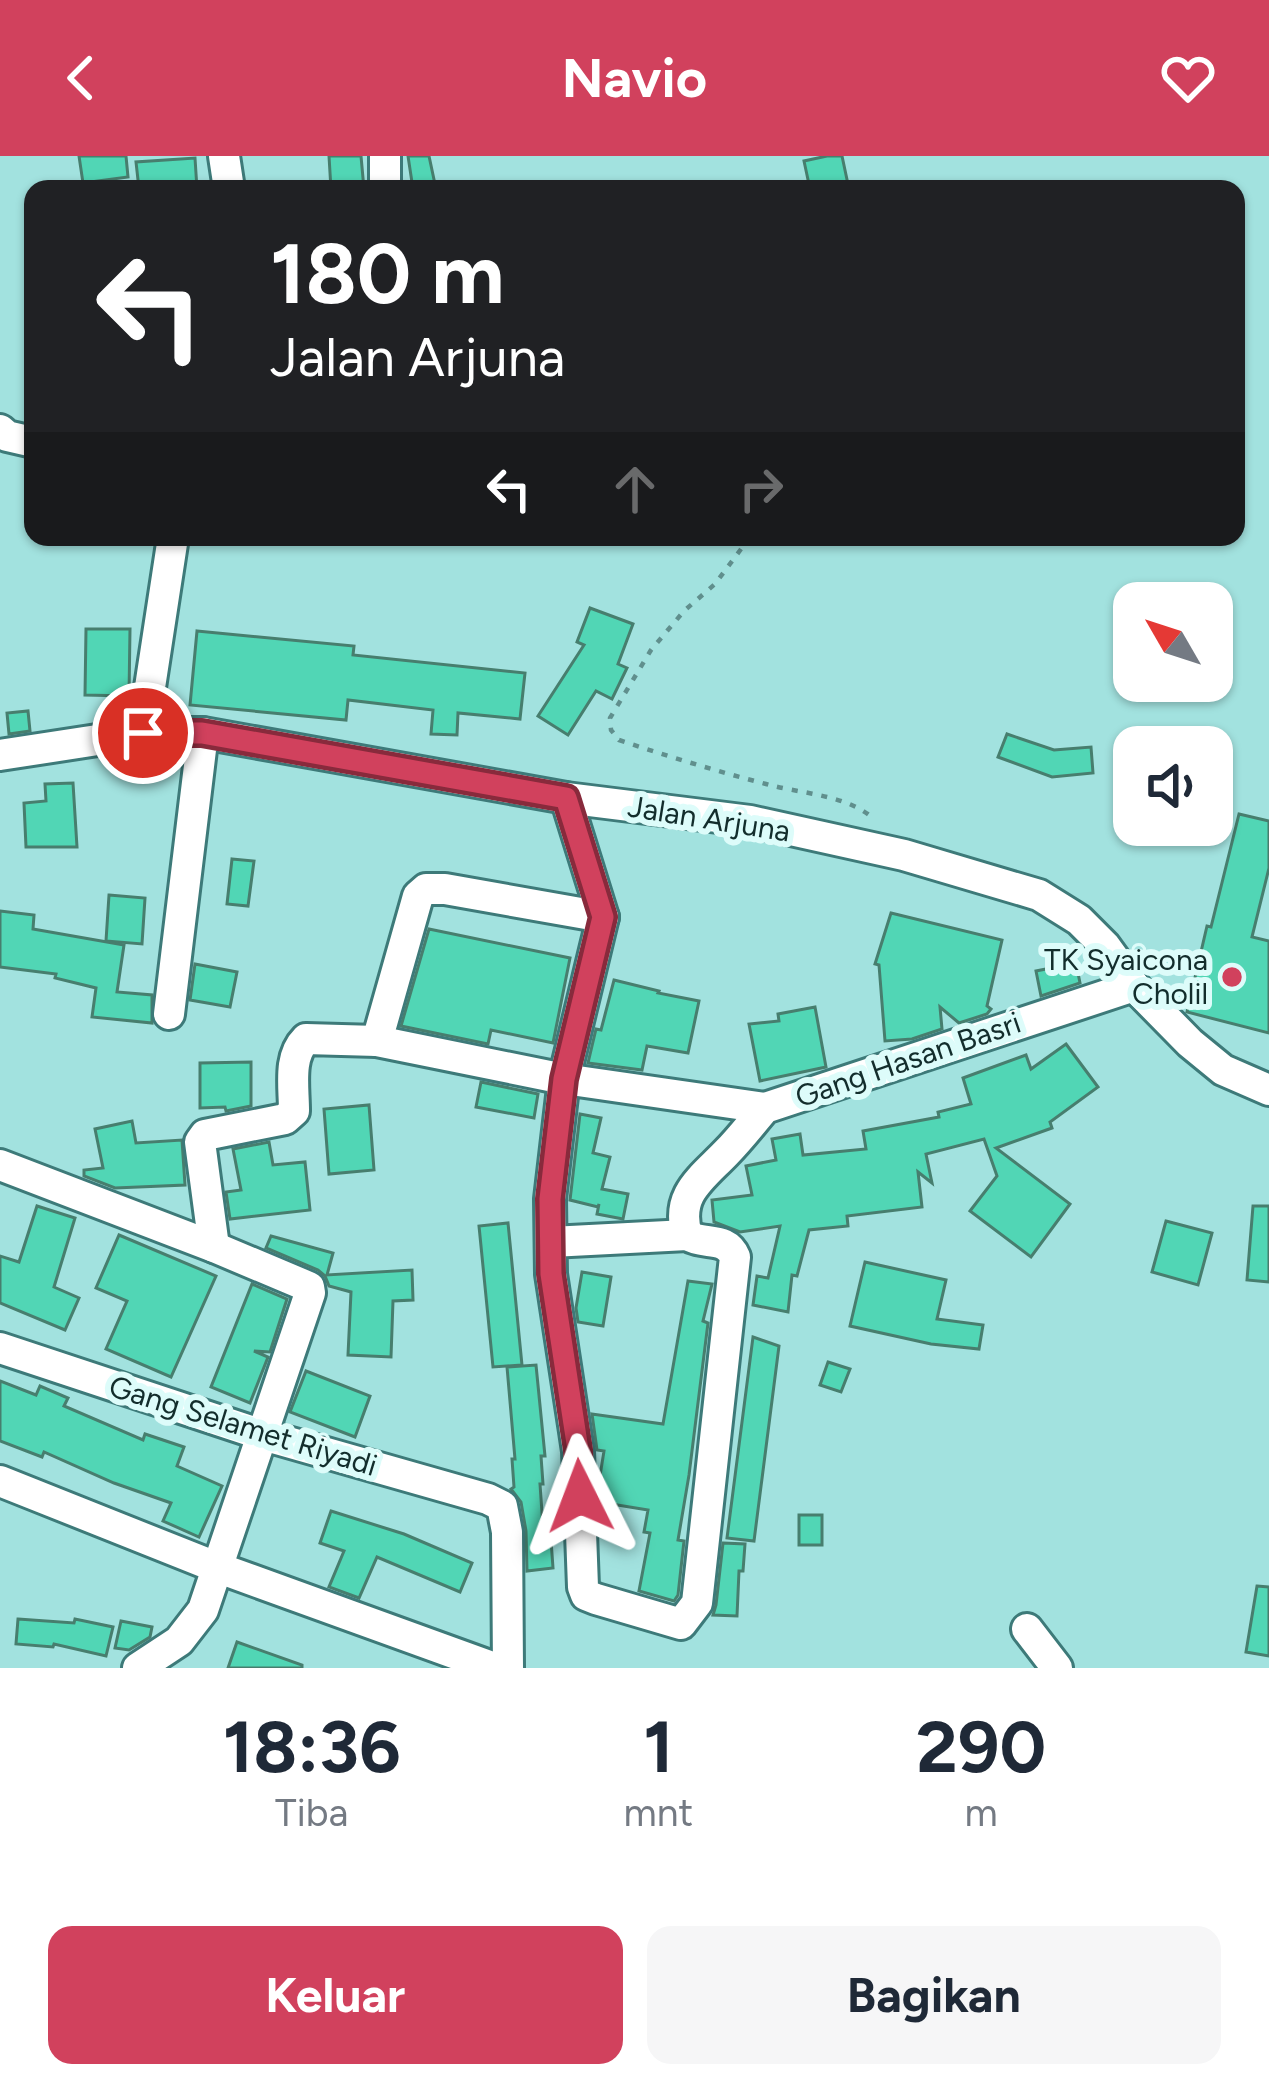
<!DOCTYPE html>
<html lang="id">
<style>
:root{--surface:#fff;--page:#f6f6f7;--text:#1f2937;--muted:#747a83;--accent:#d1415d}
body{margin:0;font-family:Figtree,sans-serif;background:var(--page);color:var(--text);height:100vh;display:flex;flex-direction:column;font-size:45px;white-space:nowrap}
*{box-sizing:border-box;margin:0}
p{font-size:39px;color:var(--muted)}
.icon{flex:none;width:66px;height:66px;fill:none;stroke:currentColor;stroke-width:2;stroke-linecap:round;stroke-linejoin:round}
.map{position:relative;height:1512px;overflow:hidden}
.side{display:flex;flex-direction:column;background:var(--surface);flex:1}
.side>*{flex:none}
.top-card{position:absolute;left:24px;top:24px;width:1221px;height:366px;border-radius:24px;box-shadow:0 3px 9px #0004;background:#202124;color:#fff;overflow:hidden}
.needle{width:78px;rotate:309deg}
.tools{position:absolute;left:1113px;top:426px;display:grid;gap:24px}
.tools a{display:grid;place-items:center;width:120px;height:120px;border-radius:24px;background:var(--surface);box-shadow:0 3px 9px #0004;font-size:60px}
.pin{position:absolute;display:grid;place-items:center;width:102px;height:102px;color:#fff;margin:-51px;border:6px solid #fff;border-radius:50%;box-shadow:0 3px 12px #0007}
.me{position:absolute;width:132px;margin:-66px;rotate:357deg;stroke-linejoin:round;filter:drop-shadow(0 0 9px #0008)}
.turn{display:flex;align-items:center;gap:42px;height:252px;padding:0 48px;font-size:54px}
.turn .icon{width:156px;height:156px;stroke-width:2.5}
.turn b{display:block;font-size:84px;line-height:102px}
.lanes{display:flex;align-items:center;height:114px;padding:0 48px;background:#0003;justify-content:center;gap:60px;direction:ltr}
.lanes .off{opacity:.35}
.eta{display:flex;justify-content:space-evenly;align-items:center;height:204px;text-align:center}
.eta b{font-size:72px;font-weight:700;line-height:84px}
.action{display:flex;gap:24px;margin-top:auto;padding:24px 48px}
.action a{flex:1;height:138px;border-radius:24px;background:var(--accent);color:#fff;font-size:48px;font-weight:700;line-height:138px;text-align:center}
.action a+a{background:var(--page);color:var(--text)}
header{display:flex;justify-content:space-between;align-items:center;height:156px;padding:0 48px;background:var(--accent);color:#fff;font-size:54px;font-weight:700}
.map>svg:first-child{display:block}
.building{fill:#51d6b5;stroke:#477e6e;stroke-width:3}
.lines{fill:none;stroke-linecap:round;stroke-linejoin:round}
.street-casing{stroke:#3d7a79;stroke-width:36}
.path{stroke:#608f8d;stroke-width:4.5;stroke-dasharray:6 9;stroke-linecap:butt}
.street{stroke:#fff;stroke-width:30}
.route-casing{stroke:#882a3c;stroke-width:30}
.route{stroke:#d1415d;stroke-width:21}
.poi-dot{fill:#d1415d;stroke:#ddfcfa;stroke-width:4.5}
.labels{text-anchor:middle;stroke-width:12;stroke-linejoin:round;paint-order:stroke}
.street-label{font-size:30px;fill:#132d2c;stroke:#ddfcfa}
.poi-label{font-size:30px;fill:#132d2c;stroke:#ddfcfa;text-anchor:end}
</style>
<header><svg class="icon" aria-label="back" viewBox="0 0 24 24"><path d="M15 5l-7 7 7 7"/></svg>Navio<svg class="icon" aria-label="heart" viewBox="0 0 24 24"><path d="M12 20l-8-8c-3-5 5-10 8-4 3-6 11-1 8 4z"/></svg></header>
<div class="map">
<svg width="1269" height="1512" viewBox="0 0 1269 1512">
<rect width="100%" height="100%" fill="#a2e2df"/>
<g class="building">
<path d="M79,0H126L128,21L83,27Z"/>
<path d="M329,0H361L364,33H331Z"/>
<path d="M408,0H429L436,33H413Z"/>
<path d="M827,0H842L849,33H810L804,5Z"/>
<path d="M195,2L197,33H139L136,6Z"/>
<path d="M590,452L633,468L618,508L627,512L612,543L596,535L568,579L538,560L584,489L577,486Z"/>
<path d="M86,473H130L129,540L85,539Z"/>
<path d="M197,475L354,490L353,499L525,517L520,563L458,557L457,579L431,578L433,554L348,544L346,564L190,549Z"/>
<path d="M28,555L30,575L9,578L7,557Z"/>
<path d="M1007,578L1054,594L1091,591L1093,617L1052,621L998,601Z"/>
<path d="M73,627L77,691H26L24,647L46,645L45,628Z"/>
<path d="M1239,658L1269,665V712L1252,781L1269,785V877L1187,856L1207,770L1211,771Z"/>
<path d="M232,703L254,705L248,750L227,748Z"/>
<path d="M109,739L145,742L142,788L106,785Z"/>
<path d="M0,755L34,759L33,773L124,789L117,836L152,839V867L92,861L96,832L55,822L56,818L0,811Z"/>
<path d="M891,757L1002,784L987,850L991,853L987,858L959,867L940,851L942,873L912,883L885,885L879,809L875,808Z"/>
<path d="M429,773L570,802L553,887L491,874L488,888L401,870Z"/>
<path d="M1076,807L1080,827L1041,840L1036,815Z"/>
<path d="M195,808L237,816L230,851L190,844Z"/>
<path d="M614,824L659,835L658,837L699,845L688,897L647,890L642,914L588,907L596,873L601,874Z"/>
<path d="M815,851L826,911L760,925L749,868L779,865L778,858Z"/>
<path d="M1066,888L1098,931L1050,966L1052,972L996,992L1070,1048L1031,1101L970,1055L997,1020L984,983L926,998L932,1027L918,1016L922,1051L847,1060L848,1070L809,1074L797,1120L792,1119L788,1156L753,1149L757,1120L768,1122L780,1070L740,1076L714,1066L712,1044L752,1039L746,1010L776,1004L772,983L800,978L803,999L866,993L863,975L939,961L938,956L971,948L963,922L1026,899L1031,913Z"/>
<path d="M251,906V950L226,955L225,951L200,952V907Z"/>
<path d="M481,926L538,938L534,962L476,951Z"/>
<path d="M369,949L374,1014L329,1018L324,953Z"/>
<path d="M580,958L601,962L593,997L610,1001L602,1033L628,1038L623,1063L597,1058L599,1048L598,1051L570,1044Z"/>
<path d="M132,965L136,987L182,984L185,1029L115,1032L84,1020V1014L103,1012L95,973Z"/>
<path d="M269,986L273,1009L305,1006L310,1054L230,1063L226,1036L241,1034L233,993Z"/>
<path d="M37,1050L75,1062L54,1131L79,1142L65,1174L0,1147V1100L19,1106Z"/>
<path d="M1253,1050H1269V1126L1247,1124Z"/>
<path d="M1166,1065L1212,1077L1198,1129L1152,1116Z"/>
<path d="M508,1067L522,1209L493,1211L479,1070Z"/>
<path d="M119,1079L216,1120L171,1221L106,1193L127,1145L96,1132Z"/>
<path d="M271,1080L333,1097L327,1119L412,1114L413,1144L393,1145L391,1201L348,1199L351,1136L329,1130L325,1120L318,1114L266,1092Z"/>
<path d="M865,1106L946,1124L937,1163L983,1169L979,1193L931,1188L850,1170Z"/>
<path d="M582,1116L611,1121L603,1170L578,1166L576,1152Z"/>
<path d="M688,1125L712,1128L703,1165L708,1167L689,1319L678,1384L684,1385L678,1439L674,1445L639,1435L650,1377L644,1376L648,1354L599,1346V1326L604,1295L597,1294L592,1258L663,1268Z"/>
<path d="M252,1128L287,1143L270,1196L254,1195L268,1201L250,1247L211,1231Z"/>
<path d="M753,1181L779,1190L754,1385L727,1382Z"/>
<path d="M828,1206L850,1213L841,1236L820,1229Z"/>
<path d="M536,1209L545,1300H541L543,1328H540L544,1385L551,1384L553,1412L527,1415L526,1375L521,1346L511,1333L514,1331L512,1303H515L507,1211Z"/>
<path d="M306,1215L370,1240L355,1281L290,1256Z"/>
<path d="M0,1225L36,1239L40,1230L68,1242L64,1250L143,1284L145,1278L184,1291L177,1310L222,1330L199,1381L163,1365L171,1347L114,1327L44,1296L42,1301L0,1285Z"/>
<path d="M331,1355L404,1378L472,1407L460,1436L377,1401L359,1442L329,1431L344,1395L320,1387Z"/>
<rect x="799" y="1359" width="23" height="30"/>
<path d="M723,1387L745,1388L743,1415H739L737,1460L713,1459L716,1449Z"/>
<path d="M1257,1430L1269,1431V1500L1246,1496Z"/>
<path d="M18,1463L74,1467L75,1463L113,1471L106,1500L54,1488L53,1491L16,1488Z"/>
<path d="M121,1465L152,1471L150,1481L129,1494L115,1492Z"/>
<path d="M237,1486L302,1509V1512H228Z"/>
</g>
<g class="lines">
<defs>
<g id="street">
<path d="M224,0L229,33"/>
<path d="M385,33V0"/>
<path d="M0,274L7,280L33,286"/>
<path d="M143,577L173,381"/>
<path d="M0,599L143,577H203L566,642L750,665L904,699L1039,739L1079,764L1105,790L1134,830L1190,887L1223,914L1269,934"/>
<path d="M169,858L203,577"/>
<path d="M377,885L418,740L426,733H445L603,761"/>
<path d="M0,1009L214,1091L309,1131L310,1137L203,1454L179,1485L138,1512"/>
<path d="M687,1079C675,1039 701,1023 726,997C740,983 752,967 765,952L1134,830"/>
<path d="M551,1086L687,1079C704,1090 726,1079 735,1101L697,1447L681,1468L596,1443L586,1439L583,1431L578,1295L551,1118L550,1043L564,923L603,761L566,642"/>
<path d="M214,1091L200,986L205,979L285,963L294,955C294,930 288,901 306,883L377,885L564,923L765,952"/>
<path d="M0,1192L263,1279L488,1343L502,1350L507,1376L508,1512"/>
<path d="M0,1325L216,1411L495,1512"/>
<path d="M1027,1473L1057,1512"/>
</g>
</defs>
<use href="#street" class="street-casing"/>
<path class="path" d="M750,381L715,428L684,455L651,494L610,562L611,574L619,584C667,600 716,615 766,628C801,638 846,638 874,663"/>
<use href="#street" class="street"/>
</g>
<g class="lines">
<defs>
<path id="route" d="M143,577H202L566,642L603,761L564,923L550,1043L551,1118L578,1294L580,1340"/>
</defs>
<use href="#route" class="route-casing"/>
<use href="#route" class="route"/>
</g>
<circle class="poi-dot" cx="1232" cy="821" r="12"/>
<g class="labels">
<g class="street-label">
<text transform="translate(709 663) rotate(9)" y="10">Jalan Arjuna</text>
<text transform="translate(908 904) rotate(-19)" y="10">Gang Hasan Basri</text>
<text transform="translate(243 1270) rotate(17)" y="10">Gang Selamet Riyadi</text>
</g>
<g class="poi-label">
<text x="1208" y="814">TK Syaicona<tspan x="1208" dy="34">Cholil</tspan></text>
</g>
</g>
</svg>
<div class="tools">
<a><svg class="needle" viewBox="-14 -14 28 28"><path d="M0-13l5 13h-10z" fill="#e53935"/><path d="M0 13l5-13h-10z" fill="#747a83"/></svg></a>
<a><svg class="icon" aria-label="sound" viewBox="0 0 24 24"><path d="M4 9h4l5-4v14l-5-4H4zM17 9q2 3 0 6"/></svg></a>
</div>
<div class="pin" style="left:143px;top:577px;background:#d93025"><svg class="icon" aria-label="arrive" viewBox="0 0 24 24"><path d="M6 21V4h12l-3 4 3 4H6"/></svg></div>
<svg class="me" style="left:580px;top:1340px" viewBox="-20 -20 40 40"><path d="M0-17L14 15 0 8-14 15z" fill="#d1415d" stroke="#fff" stroke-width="4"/></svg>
<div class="top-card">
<div class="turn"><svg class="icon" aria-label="left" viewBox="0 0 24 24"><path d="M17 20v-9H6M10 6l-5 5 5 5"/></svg><div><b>180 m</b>Jalan Arjuna</div></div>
<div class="lanes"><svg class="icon" aria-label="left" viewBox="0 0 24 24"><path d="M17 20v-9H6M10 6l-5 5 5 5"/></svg><svg class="icon off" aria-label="ahead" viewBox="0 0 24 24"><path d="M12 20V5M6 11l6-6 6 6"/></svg><svg class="icon off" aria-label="right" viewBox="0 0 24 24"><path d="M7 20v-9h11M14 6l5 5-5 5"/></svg></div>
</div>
</div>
<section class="side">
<div class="eta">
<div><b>18:36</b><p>Tiba</p></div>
<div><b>1</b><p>mnt</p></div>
<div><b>290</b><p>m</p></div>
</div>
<div class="action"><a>Keluar</a><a>Bagikan</a></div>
</section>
